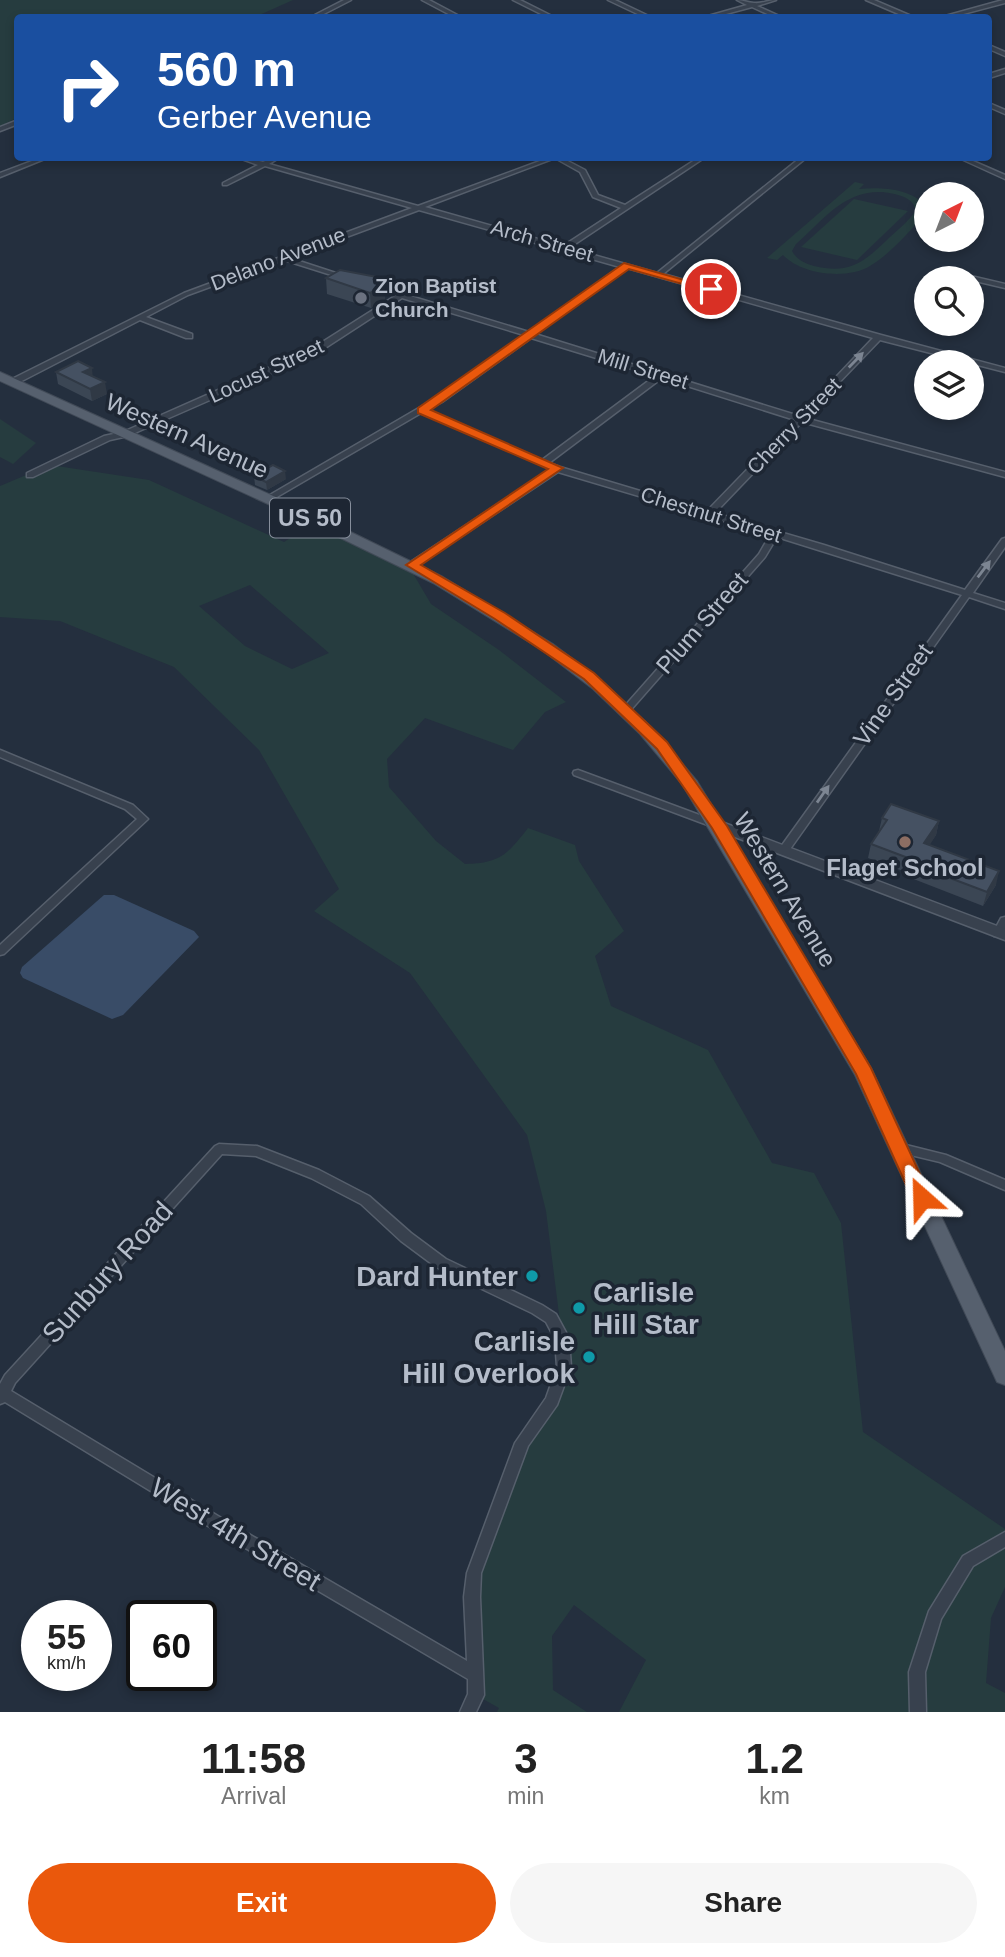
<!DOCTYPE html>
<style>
:root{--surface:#fff;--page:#f6f6f6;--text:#222;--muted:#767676;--accent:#ea580c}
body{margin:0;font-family:Arial,sans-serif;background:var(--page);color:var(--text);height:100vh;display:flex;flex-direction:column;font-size:26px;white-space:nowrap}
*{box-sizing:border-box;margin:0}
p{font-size:23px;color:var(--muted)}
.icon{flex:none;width:38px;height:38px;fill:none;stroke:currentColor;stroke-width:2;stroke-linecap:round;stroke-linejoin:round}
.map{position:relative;height:1712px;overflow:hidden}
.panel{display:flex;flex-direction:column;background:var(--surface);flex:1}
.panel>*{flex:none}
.top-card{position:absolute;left:14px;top:14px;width:978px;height:147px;border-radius:7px;box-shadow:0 4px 10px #0003;background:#1a4fa0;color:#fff;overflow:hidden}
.needle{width:46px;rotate:42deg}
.controls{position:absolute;left:914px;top:182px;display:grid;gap:14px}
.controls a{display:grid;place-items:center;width:70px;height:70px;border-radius:50%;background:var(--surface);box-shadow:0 4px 10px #0003;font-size:35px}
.speed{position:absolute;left:21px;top:1600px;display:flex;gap:14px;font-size:35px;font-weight:700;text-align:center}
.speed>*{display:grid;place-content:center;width:91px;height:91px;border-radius:50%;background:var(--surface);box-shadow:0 4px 10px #0003;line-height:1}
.speed small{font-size:18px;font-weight:400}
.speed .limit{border:4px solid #111;border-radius:10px;background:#fff;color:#111}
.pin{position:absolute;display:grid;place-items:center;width:60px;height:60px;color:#fff;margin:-30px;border:4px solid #fff;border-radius:50%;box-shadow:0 2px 7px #0007}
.me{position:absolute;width:77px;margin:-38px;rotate:335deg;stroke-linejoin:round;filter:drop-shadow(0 0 5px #0008)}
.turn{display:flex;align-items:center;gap:24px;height:147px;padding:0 28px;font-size:32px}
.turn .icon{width:91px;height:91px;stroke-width:2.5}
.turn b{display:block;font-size:49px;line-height:60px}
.eta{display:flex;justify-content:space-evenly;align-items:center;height:119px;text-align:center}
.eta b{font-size:42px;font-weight:600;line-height:49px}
.action{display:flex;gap:14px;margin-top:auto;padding:14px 28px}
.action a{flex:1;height:80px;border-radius:42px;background:var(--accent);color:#fff;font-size:28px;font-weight:600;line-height:80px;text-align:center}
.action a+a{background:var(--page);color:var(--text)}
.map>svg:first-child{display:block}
.green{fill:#263c3f;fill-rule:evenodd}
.water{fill:#394c67}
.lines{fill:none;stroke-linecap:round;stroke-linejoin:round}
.minor-casing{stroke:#565f6c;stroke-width:3}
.tertiary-casing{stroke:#565f6c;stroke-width:3}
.primary-casing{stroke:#414a57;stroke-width:2}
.minor{fill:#38414e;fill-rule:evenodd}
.tertiary{fill:#38414e;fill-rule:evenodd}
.primary{fill:#56606e;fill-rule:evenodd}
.wall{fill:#3b4654}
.shaded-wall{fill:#303945}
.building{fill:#455162;stroke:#303945;stroke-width:2}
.oneway{fill:#7c8592}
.route{fill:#ea580c;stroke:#983908;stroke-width:2}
.worship-dot{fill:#6b7280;stroke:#1d2633;stroke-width:2.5}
.education-dot{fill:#8d6e63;stroke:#1d2633;stroke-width:2.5}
.culture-dot{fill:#0f9aa8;stroke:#1d2633;stroke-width:2.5}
.labels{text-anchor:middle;stroke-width:7;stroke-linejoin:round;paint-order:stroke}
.far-street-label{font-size:21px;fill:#b4bcc9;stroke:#1d2633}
.far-poi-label{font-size:21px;font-weight:bold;fill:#b4bcc9;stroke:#1d2633;text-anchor:start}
.shield{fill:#1d2633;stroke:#878f9c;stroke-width:2}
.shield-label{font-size:23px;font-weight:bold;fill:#b4bcc9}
.street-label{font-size:24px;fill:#b4bcc9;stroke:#1d2633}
.poi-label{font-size:24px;font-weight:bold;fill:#b4bcc9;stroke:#1d2633}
.near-street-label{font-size:28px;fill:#b4bcc9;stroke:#1d2633}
.near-poi-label{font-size:28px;font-weight:bold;fill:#b4bcc9;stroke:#1d2633;text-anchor:end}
</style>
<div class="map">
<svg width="1005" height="1712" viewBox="0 0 1005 1712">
<rect width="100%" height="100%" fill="#242f3e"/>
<g class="green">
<path d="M0,0H293L255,17L18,18L17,118L0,126Z"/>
<path d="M855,182L864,184L859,189C881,187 909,188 925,205V214C912,229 888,256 870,266C847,280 802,275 783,255L777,260L767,258ZM883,192C896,194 912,196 916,210C910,220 899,229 890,237C865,261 851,275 814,266C804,263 797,260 792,251L796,244C823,220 844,190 883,192Z"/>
<path d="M854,199L908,211L857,260L801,247Z"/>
<path d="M0,419L36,443L13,464L0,457Z"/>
<path d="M50,465L149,480L284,542L313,524L411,570L431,604L499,650L566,702L545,712L513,750L425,718L387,759L389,787L436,841L465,864C500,863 507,855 528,828L575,845L579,861L624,931L595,956L611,1006L708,1050L772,1163L814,1173L841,1223L863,1432L1005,1529V1587L991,1618L986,1683L1005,1693V1712H619L646,1660L574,1605L552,1636L553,1690L587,1712H497L499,1708L476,1695L472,1597L513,1465L552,1401L562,1338L546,1211L527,1135L410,973L314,911L339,889L259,750L174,667L60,621L0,617V486ZM250,585L329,653L292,669L245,646L199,606Z"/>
</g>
<path class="water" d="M104,895H114L194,931L199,937L123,1015L112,1019L23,978L20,973L22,967Z"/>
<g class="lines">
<defs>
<g id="minor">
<path d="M344,0H351L316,18H309Z"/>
<path d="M422,0H429L463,18H456Z"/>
<path d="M513,0H520L556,18H549Z"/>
<path d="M608,0H615L653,18H646Z"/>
<path d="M737,0C743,0 748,3 754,3C761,4 768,0 776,0L757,6L784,18H776L752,7L711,18H701L747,5Z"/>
<path d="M866,0H874L916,18H908Z"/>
<path d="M1003,0H1005V3L948,18H938Z"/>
<path d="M989,45L1005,52V56L989,49Z"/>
<path d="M1005,69V73L989,78V74Z"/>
<path d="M989,103L1005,110V114L989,107Z"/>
<path d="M18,120V124L0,131V127Z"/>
<path d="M40,158H47L0,177V173Z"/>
<path d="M239,158H247L263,162L272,158H279L269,164L418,206L548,158H562L585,170L598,195L625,205L698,158H704L569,248L657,273L800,158H806L663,274L881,335L1005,368V372L880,340L805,418L1005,472V477L802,422L715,513L824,545L965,590L1002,539L1005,538V547L973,593L1005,603V609L969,597L788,852H780L779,850L780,848L962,595L777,537L765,557L629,712L626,713L621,710L623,708L759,554L770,535L558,472L415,567H409V563L551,469L421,413L270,501H267L263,499L436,398L524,335L402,298L319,352L128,436L110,440L33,477H27V473L104,436L123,432L313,348L395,296L370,287V285H374L529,332L620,267L419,210L290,258L348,277V279H344L284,260L188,295L146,317L192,334V338H186L140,320L16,384H10V380L184,293L412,208L265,166L227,185H223V183L258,165ZM555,158L580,172L593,197L621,208L563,246L425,207ZM627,268L873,338L799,416L535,334ZM531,338L655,376L542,460L427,410L442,402ZM662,378L795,420L707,511L560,467L549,463Z"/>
<path d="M959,158H966L1005,175V179Z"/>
<path d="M941,269L1005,284V288L971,280V278H963L939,272L938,271Z"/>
<path d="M0,750L133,805L148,819L4,954L0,955V945L137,819L125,809L0,757Z"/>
<path d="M578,770L721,823L722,825L721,827H713L574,775L573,773L574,771Z"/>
<path d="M1005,917V930L1002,936H994L993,933L1001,918Z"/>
<path d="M898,1143L946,1155L1005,1180V1190L940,1162L894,1151L892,1148L894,1145Z"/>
<path d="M219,1144L257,1146L319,1170L369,1196L411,1233L446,1259L542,1305L556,1314L569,1338L571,1367L557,1405L528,1446L481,1573L480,1597L484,1695L476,1712H460L468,1694V1679L208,1526L5,1402L0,1404V1384L5,1375L215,1146ZM222,1154L256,1156L311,1178L361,1204L401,1241L436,1267L532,1313L546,1322L555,1339L557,1367L546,1398L515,1443L467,1573L464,1597L467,1661L218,1516L11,1391L15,1383Z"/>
<path d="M1005,1532V1547L973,1566L941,1619L925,1672L926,1712H910L909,1672L929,1611L963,1556Z"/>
</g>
<path id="tertiary" d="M719,821L1005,929V940L714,829L712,826Z"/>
<path id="primary" d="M0,372L326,520L443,577L553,644L604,683L651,727L697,781L871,1068L1005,1351V1385L997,1382L855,1075L682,784L640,734L593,689L542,650L433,583L316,526L0,381Z"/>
</defs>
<use href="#minor" class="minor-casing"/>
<use href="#tertiary" class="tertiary-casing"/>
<use href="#primary" class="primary-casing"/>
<use href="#minor" class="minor"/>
<use href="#tertiary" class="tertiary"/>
<use href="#primary" class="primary"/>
</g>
<g class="wall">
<path d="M326,278L377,280L385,283V299L371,308L327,294Z"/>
<path d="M56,372L93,376L107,394L92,401L58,384Z"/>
<path d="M254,476L286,479L267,490L255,485Z"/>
<path d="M882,818L939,821L936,835L929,845L996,885L983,906L911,878V874L868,858L871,844L879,831Z"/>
</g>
<g class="shaded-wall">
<path d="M377,277V288L385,283V299L371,308L370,293L374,279Z"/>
<path d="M92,368L93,380L83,372Z"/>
<path d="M105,382L107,394L92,401L90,389Z"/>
<path d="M285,471L286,479L267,490L266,482Z"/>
<path d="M939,821L936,835L922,857L924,843Z"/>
<path d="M999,871L996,885L983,906L987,892Z"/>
</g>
<g class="building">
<path d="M340,270L377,277L374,279L385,283L370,293L326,278Z"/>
<path d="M78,361L92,368L83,372L105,382L90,389L56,372Z"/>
<path d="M273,465L285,471L266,482L254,476Z"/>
<path d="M891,804L939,821L924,843L999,871L987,892L913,864L916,861L871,844L887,820L882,818Z"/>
</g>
<defs><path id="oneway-solid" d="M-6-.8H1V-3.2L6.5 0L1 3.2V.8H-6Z" transform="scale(1.75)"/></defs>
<g class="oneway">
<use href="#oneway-solid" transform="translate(856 360) rotate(-46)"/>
<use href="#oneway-solid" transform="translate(984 569) rotate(-53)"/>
<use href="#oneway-solid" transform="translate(823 794) rotate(-55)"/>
</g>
<path class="route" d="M624,263L716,289L711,292L629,269L431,410L563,468L421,565L505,613L594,673L667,742L727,826L871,1068L931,1198L928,1204L922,1206L915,1204L912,1198L856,1074L712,828L657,749L584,679L495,619L406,565L548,469L418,413V408Z"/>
<circle class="worship-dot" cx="361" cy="298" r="7"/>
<circle class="education-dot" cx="905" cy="842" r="7"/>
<g class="culture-dot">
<circle cx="532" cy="1276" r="7"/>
<circle cx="579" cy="1308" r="7"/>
<circle cx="589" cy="1357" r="7"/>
</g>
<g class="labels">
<g class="far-street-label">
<text transform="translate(542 241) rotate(16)" y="7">Arch Street</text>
<text transform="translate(278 259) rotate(-21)" y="7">Delano Avenue</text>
<text transform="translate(643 369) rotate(17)" y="7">Mill Street</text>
<text transform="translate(266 371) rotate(-25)" y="7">Locust Street</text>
<text transform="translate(794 426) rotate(-46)" y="7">Cherry Street</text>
<text transform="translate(711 515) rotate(17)" y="7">Chestnut Street</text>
</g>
<g class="far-poi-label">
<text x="375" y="293">Zion Baptist<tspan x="375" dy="24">Church</tspan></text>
</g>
<rect class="shield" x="270" y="498.5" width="80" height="39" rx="5"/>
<g class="shield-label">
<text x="310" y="526">US 50</text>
</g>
<g class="street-label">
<text transform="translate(187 436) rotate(24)" y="8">Western Avenue</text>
<text transform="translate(702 623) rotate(-49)" y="8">Plum Street</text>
<text transform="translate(893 695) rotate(-55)" y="8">Vine Street</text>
<text transform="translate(785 890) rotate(59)" y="8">Western Avenue</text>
</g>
<g class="poi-label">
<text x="905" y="876">Flaget School</text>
</g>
<g class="near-street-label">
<text transform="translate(107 1272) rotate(-48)" y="10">Sunbury Road</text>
<text transform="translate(236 1534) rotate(31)" y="10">West 4th Street</text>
</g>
<g class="near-poi-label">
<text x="518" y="1286">Dard Hunter</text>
<text x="593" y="1302" text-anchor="start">Carlisle<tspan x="593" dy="32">Hill Star</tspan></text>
<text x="575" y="1351">Carlisle<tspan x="575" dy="32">Hill Overlook</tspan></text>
</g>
</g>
</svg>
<div class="controls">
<a><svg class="needle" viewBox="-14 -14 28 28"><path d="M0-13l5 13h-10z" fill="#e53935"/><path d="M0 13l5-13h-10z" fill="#767676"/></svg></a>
<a><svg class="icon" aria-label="search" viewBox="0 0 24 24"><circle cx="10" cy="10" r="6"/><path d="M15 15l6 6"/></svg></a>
<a><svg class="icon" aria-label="layers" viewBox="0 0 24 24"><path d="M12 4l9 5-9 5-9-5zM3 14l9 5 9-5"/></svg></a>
</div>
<div class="speed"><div>55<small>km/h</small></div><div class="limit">60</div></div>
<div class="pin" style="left:711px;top:289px;background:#d93025"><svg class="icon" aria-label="arrive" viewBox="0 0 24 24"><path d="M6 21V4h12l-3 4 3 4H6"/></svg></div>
<svg class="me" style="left:922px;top:1198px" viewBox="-20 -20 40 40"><path d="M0-17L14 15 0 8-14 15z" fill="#ea580c" stroke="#fff" stroke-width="4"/></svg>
<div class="top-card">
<div class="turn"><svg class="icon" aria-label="right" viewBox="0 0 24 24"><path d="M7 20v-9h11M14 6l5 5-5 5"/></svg><div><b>560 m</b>Gerber Avenue</div></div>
</div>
</div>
<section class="panel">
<div class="eta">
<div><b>11:58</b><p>Arrival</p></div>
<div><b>3</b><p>min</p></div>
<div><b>1.2</b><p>km</p></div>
</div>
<div class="action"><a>Exit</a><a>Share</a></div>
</section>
